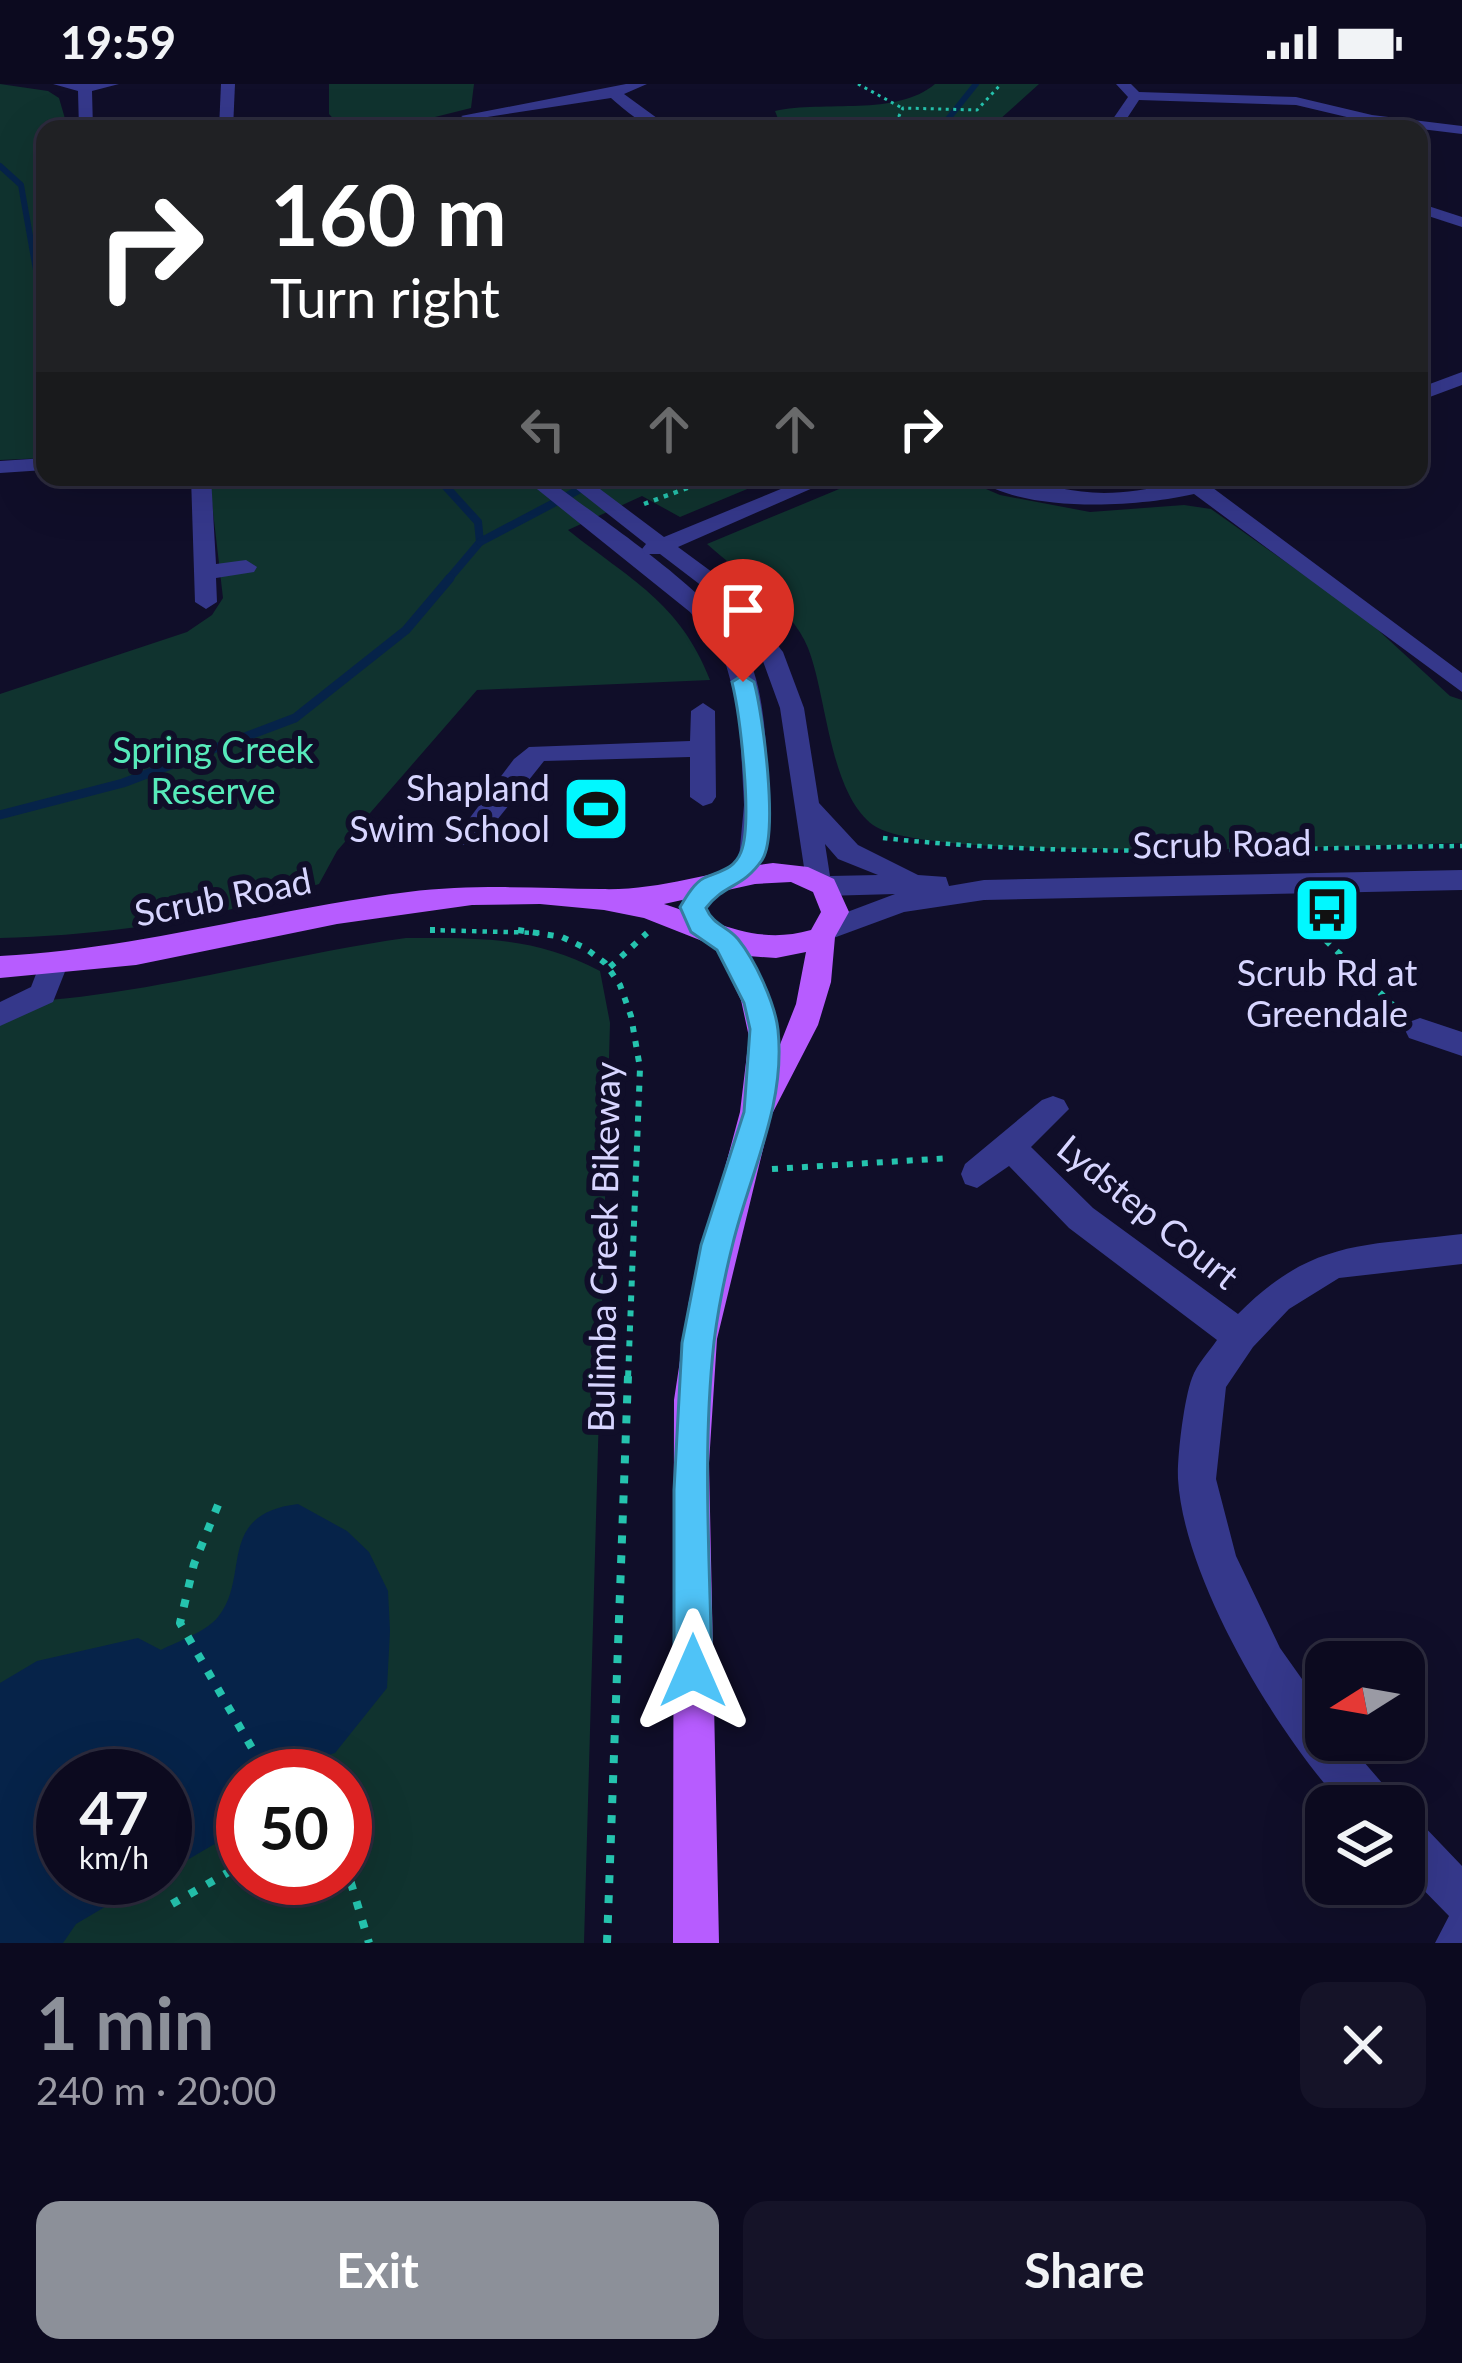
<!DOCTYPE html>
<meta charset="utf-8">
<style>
:root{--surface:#0c0a1f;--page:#151328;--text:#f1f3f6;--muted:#9a9aa4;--line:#2c2b3d;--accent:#8c9099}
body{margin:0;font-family:Lato,sans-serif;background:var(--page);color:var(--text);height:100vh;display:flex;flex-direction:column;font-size:45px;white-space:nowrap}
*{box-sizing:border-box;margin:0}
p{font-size:39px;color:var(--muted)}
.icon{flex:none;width:66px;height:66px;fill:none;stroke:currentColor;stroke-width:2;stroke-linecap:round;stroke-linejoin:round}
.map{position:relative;height:1859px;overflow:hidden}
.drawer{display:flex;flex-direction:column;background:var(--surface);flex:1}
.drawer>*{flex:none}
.guide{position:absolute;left:36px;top:36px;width:1392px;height:366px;border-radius:24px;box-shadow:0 12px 48px #0002,0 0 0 3px var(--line);background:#202124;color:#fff;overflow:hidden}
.needle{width:78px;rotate:259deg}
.controls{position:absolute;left:1305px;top:1557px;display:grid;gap:24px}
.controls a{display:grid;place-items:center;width:120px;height:120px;border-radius:24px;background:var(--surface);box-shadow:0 12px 48px #0002,0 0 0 3px var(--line);font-size:60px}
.speed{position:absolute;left:36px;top:1665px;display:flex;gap:24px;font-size:60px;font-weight:700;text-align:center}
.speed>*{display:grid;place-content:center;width:156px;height:156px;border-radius:50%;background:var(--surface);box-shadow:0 12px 48px #0002,0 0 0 3px var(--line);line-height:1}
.speed small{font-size:30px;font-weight:400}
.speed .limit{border:18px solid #d22;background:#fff;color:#111}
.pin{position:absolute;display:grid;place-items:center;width:102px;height:102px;color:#fff;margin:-123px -51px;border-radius:50% 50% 50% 0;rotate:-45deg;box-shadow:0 0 12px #0007}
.pin .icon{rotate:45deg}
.me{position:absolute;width:132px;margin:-66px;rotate:0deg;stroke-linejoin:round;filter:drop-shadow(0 0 9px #0008)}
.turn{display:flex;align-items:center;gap:42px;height:252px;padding:0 36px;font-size:54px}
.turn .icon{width:156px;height:156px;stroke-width:2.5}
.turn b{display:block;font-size:84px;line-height:102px}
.lanes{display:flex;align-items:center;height:114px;padding:0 36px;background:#0003;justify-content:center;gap:60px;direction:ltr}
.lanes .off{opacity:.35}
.round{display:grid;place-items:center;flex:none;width:126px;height:126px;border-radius:24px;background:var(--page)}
.overview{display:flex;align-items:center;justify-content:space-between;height:204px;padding:0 36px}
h1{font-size:72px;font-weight:700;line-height:90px;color:var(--accent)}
.cta{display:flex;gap:24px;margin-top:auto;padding:24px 36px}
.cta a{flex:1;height:138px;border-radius:24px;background:var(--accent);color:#fff;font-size:48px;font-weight:700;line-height:138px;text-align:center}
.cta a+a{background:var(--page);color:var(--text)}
.status{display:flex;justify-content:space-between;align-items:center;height:84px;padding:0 60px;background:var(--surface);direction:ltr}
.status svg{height:33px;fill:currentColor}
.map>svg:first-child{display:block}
.green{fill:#10332f;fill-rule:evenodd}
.water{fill:#062349}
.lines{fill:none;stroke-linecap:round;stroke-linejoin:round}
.stream-far2{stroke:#062349;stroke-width:6}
.stream-far1{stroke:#062349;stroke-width:8}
.stream{stroke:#062349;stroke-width:9}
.path-far3{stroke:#25c3ae;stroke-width:3;stroke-dasharray:3 4.5;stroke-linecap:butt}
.path-far2{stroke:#25c3ae;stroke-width:4.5;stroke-dasharray:4.5 6;stroke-linecap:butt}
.path-far1{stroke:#25c3ae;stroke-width:6;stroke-dasharray:6 9;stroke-linecap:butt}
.path{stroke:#25c3ae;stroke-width:8;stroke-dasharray:8 12;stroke-linecap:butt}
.minor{fill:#35388b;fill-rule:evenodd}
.major{fill:#b75cff;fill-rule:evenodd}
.route{fill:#4fc3f7;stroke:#337fa1;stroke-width:3}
.labels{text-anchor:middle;stroke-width:12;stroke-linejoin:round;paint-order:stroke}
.park-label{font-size:36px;fill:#57eaba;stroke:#100e29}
.poi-label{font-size:36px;fill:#d7d5ff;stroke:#100e29;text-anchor:end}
.street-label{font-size:36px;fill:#d7d5ff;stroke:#100e29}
</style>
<div class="status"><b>19:59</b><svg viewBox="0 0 49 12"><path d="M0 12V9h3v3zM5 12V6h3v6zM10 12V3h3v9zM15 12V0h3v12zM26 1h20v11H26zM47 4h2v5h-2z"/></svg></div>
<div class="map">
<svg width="1462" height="1859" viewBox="0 0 1462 1859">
<rect width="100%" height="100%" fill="#100e29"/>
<g class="green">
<path d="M0,0L48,7L59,14L68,45H45V374L0,376Z"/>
<path d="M329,0H474L471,24L435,33L446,45H343L329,30Z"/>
<path d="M935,0H1039L989,45H782L775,27C824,16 896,33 935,0Z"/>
<path d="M209,393H776L680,433L642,412L568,446C629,495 680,518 710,596L477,606L337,767L319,800C215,835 110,851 0,854V610L187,548L212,531L223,514Z"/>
<path d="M868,393H958L1000,411L1090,428L1184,421L1211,425L1366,535L1450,612L1462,616V759C1370,761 927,781 873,741C829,708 827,612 808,564C791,522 739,489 707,460Z"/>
<path d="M406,854C480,854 533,852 600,887L610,939L584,1859H0V919C139,915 270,873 406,854ZM63,1692H165V1794H63ZM243,1692H345V1794H243Z"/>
</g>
<path class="water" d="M298,1420L347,1447L369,1468L388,1507L390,1547L387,1604L335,1669L300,1679L292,1692H243V1736L218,1758L165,1789V1692H63V1794H154L76,1840L63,1859H0V1599L37,1577L138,1554L161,1566C178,1557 206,1548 218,1533C251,1493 215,1430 298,1420Z"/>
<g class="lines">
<g class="stream-far2">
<path d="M940,45L976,0"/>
<path d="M0,82L21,101L42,220"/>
</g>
<g class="stream-far1">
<path d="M42,217L45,235"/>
<path d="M437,393L478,438L480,458L447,497"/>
<path d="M480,458L603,393"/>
</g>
<path class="stream" d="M0,731L123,699L295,634L406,546L450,494"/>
<g class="path-far3">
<path d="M858,0L902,24"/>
<path d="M908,45L899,32L903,24L977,26L1001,0"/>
</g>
<g class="path-far2">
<path d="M644,420L717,393"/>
<path d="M883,754C1075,775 1269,764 1462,762"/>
<path d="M1305,823L1316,849"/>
<path d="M430,846L542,849"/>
</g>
<g class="path-far1">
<path d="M430,846H435"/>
<path d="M518,846L562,853L585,864L605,879L620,901L631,932L640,984L628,1295"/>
<path d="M1315,846L1399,927"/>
<path d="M610,883L647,849"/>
<path d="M772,1085L951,1074"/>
</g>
<g class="path">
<path d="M218,1421L194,1480L180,1539L268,1692"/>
<path d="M345,1779L369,1859"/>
<path d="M172,1820L243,1780"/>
<path d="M607,1859L628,1292"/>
</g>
<g class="minor">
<path d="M53,0H119L92,7L93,45H79L78,7Z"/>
<path d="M221,0H235L233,45H219Z"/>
<path d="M626,0H647L624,10L672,45C645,45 631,31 611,14L468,36L461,32Z"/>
<path d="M1116,0H1131L1139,8L1296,13L1372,31L1462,42V50L1372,39L1296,21L1139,16L1120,45H1106L1128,13Z"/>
<path d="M1419,119L1462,133V143L1419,129Z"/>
<path d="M1462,288V301L1419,317V304Z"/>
<path d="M45,374V386L0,389V377Z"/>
<path d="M191,393H211L216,480L246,476L257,483L254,488L216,494L217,518L206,525L195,518Z"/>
<path d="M522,393H545C598,434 720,512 747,570C765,609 765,656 769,698C771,738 774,772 744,801H724L720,794L739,774L744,721L739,627L723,570L690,528Z"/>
<path d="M561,393H584L664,453L810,393H838L678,463L731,502L783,568L804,624L819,719L858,761L918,791L946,793L949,802L984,796L1462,786V806L984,816L904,828L828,856L818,853L814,846L818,839L895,810L824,812L807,803L780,624L760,569L715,512L660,470H645L642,465L646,460ZM825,760L838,775L878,791L830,792Z"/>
<path d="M975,393C1018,393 1060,408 1104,409C1149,409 1190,393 1233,393L1213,404L1462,589V608L1194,410C1140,423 1020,430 975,393Z"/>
<path d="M703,619L715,627L716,713L712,719L703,722L690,713V673L544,677L477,761H457L454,755L514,675L529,663L690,657L691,627Z"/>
<path d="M53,869L68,880L53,918L0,942V918L31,903L43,872Z"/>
<path d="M1420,934L1462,948V972L1409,954L1405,946L1409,938Z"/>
<path d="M1053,1012L1064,1016L1069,1025L1031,1063L1093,1124L1238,1230C1312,1155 1364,1162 1462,1150V1180L1339,1194L1289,1225L1253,1263L1226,1303L1216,1395L1236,1472L1280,1564L1326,1629V1656H1345L1389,1707L1396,1722H1344C1277,1650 1184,1496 1178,1395C1177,1373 1184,1315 1192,1294C1197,1280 1209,1268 1217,1256L1069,1144L1009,1082L977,1104L965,1100L961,1090L965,1080L1042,1016Z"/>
<path d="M1404,1732L1420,1738L1462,1782V1859H1435L1449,1832L1404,1786Z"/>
</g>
<path class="major" d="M773,779L808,783L834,795L849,828L835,853L831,898L818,941L771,1032L717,1255L709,1379L719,1859H673L674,1316L689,1217L740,1028L749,953L741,916L715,862L644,834L604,826L540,820L472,821L337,840L136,881L0,894V872C139,865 271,825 408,808C474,800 536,804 601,805C660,807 715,786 773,779ZM791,798L813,808L821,828L811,846C755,862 716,837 664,820L755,800ZM806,868L796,920L779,963L775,928L748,872L776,874Z"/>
</g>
<path class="route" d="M743,591L754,598C763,630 779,750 762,776C742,805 725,799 706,824C713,841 727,842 738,855C755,876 775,919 778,946C786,1021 750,1089 733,1159C725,1191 718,1226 714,1258C702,1367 710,1479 712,1587L706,1601L693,1606L680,1601L674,1587V1406L682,1259L701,1161L744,1028L750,945L744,919L717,866L691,848L680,823C686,813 694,799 704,794C719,787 734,786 741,768C753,738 740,631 732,598Z"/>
<defs>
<symbol id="stadium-square" viewBox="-11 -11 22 22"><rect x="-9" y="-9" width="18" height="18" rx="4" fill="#01f8ff" stroke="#100e29"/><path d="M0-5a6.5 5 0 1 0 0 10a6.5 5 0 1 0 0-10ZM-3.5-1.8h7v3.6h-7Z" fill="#111"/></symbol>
<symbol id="bus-square" viewBox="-11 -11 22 22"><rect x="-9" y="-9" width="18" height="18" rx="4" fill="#01f8ff" stroke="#100e29"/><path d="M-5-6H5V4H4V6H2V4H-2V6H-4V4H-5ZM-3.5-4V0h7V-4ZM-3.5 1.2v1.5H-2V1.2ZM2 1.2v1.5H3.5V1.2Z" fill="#111"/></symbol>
</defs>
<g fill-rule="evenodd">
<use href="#stadium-square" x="558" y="687" width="76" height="76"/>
<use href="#bus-square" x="1289" y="788" width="76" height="76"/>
</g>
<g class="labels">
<g class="park-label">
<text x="213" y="679">Spring Creek<tspan x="213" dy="41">Reserve</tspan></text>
</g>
<g class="poi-label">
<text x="550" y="717">Shapland<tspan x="550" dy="41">Swim School</tspan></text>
<text x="1327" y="902" text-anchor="middle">Scrub Rd at<tspan x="1327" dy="41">Greendale</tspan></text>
</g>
<g class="street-label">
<text transform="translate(1222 760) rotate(-1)" y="13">Scrub Road</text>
<text transform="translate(223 813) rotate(-11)" y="13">Scrub Road</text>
<text transform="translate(1148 1128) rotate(39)" y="13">Lydstep Court</text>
<text transform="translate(604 1163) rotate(-89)" y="13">Bulimba Creek Bikeway</text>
</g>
</g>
</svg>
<div class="controls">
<a><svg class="needle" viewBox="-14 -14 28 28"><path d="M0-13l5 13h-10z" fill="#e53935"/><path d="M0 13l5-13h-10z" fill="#9a9aa4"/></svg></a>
<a><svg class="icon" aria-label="layers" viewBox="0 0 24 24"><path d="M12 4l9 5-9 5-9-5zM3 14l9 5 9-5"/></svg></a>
</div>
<div class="speed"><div>47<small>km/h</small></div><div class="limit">50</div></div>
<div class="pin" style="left:743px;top:598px;background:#d93025"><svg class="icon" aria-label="arrive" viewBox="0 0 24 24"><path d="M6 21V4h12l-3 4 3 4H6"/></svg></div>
<svg class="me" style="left:693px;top:1587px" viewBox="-20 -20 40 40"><path d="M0-17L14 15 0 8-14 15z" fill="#4fc3f7" stroke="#fff" stroke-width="4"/></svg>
<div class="guide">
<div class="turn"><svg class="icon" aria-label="right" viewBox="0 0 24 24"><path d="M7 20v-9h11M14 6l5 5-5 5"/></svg><div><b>160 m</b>Turn right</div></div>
<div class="lanes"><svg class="icon off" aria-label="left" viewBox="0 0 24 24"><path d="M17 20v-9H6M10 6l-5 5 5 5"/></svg><svg class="icon off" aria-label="ahead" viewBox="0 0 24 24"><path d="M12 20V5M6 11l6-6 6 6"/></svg><svg class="icon off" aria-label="ahead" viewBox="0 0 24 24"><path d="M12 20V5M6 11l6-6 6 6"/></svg><svg class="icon" aria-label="right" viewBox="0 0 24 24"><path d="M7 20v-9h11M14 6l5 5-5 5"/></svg></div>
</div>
</div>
<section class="drawer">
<div class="overview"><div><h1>1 min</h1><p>240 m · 20:00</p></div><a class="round"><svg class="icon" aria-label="close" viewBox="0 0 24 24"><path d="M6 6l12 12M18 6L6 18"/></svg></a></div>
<div class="cta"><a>Exit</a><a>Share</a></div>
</section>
